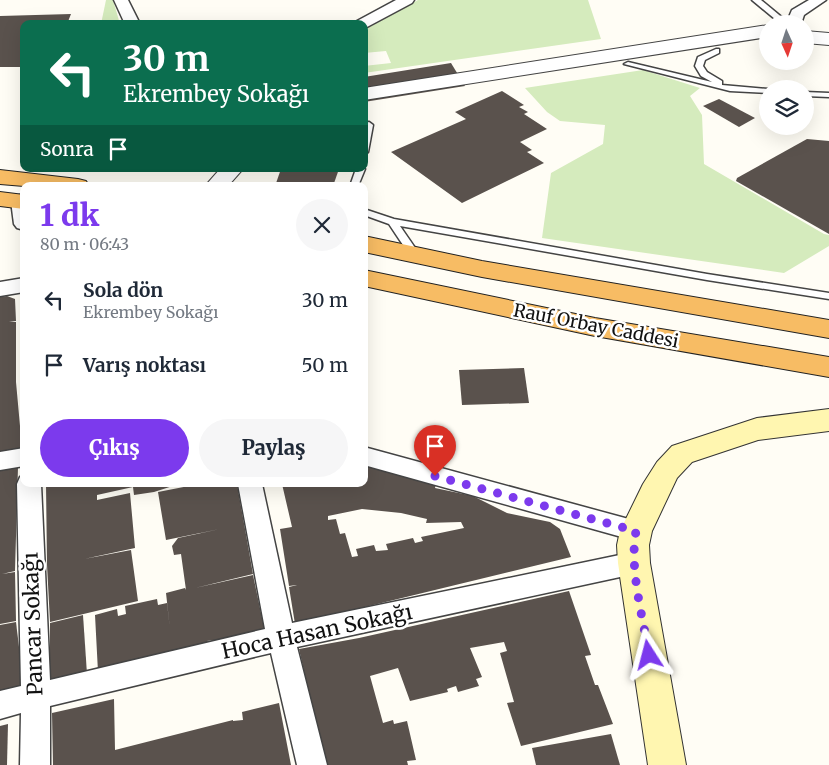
<!DOCTYPE html>
<html lang="tr">
<meta charset="utf-8">
<style>
:root{--surface:#fff;--page:#f6f6f7;--text:#1f2937;--muted:#747a83;--accent:#7c3aed}
body{margin:0;font-family:Merriweather,serif;background:var(--page);color:var(--text);height:100vh;display:flex;flex-direction:column;font-size:19px;white-space:nowrap}
*{box-sizing:border-box;margin:0}
p{font-size:16px;color:var(--muted)}
.icon{flex:none;width:28px;height:28px;fill:none;stroke:currentColor;stroke-width:2;stroke-linecap:round;stroke-linejoin:round}
.map{position:relative;flex:1;overflow:hidden}
.side{position:absolute;left:20px;top:182px;width:348px;height:305px;display:flex;flex-direction:column;background:var(--surface);border-radius:10px;box-shadow:0 5px 20px #0002}
.side>*{flex:none}
.guide{position:absolute;left:20px;top:20px;width:348px;height:152px;border-radius:10px;box-shadow:0 5px 20px #0002;background:#0b6e4f;color:#fff;overflow:hidden}
.needle{width:32px;rotate:177deg}
.controls{position:absolute;left:759px;top:15px;display:grid;gap:10px}
.controls a{display:grid;place-items:center;width:55px;height:55px;border-radius:50%;background:var(--surface);box-shadow:0 5px 20px #0002;font-size:25px}
.pin{position:absolute;display:grid;place-items:center;width:42px;height:42px;color:#fff;margin:-51px -21px;border-radius:50% 50% 50% 0;rotate:-45deg;box-shadow:0 0 5px #0007}
.pin .icon{rotate:45deg}
.me{position:absolute;width:55px;margin:-28px;rotate:351deg;stroke-linejoin:round;filter:drop-shadow(0 0 4px #0008)}
.turn{display:flex;align-items:center;gap:18px;height:105px;padding:0 20px;font-size:22px}
.turn .icon{width:65px;height:65px;stroke-width:2.5}
.turn b{display:block;font-size:35px;line-height:42px}
.then{display:flex;align-items:center;height:48px;padding:0 20px;background:#0003;gap:10px;font-size:19px}
.round{display:grid;place-items:center;flex:none;width:52px;height:52px;border-radius:26px;background:var(--page)}
.headline{display:flex;align-items:center;justify-content:space-between;height:85px;padding:0 20px}
h1{font-size:30px;font-weight:800;line-height:38px;color:var(--accent)}
.cta{display:flex;gap:10px;margin-top:auto;padding:10px 20px}
.cta a{flex:1;height:58px;border-radius:30px;background:var(--accent);color:#fff;font-size:20px;font-weight:800;line-height:58px;text-align:center}
.cta a+a{background:var(--page);color:var(--text)}
ul{padding:0;list-style:none}
li{display:flex;align-items:center;gap:15px;height:65px;padding:0 20px}
li div{flex:1}
li b{display:block;font-size:19px}
li em{font-style:normal}
.map>svg:first-child{display:block}
.green{fill:#d5ebbd}
.building{fill:#5a524d;fill-rule:evenodd}
.lines{fill:none;stroke-linecap:round;stroke-linejoin:round}
.service-casing{stroke:#444;stroke-width:3}
.minor-casing{stroke:#444;stroke-width:3}
.tertiary-casing{stroke:#444;stroke-width:2}
.secondary-casing{stroke:#333;stroke-width:2}
.trunk-casing{stroke:#222;stroke-width:2}
.service{fill:#fff;fill-rule:evenodd}
.minor{fill:#fff;fill-rule:evenodd}
.tertiary{fill:#fff;fill-rule:evenodd}
.secondary{fill:#fff6b0;fill-rule:evenodd}
.trunk{fill:#f7bc64;fill-rule:evenodd}
.route{stroke:#7c3aed;stroke-width:9;stroke-dasharray:0 16.2}
.labels{text-anchor:middle;stroke-width:5;stroke-linejoin:round;paint-order:stroke}
.street-label{font-size:18px;fill:#111;stroke:#fff}
.near-street-label{font-size:21px;fill:#111;stroke:#fff}
</style>
<div class="map">
<svg width="829" height="765" viewBox="0 0 829 765">
<rect width="100%" height="100%" fill="#fffdf5"/>
<g class="green">
<path d="M106,0H113L120,24H101Z"/>
<path d="M418,0H588L601,39L364,73V66L391,63L386,51L364,53V30Z"/>
<path d="M643,70L700,88L690,96L702,115L704,164L824,234L829,235V246L784,273L542,238L551,173L603,144L605,125L560,121L547,112L525,88Z"/>
</g>
<g class="building">
<path d="M71,14L67,24H24V67H0V16Z"/>
<path d="M451,63L465,86L364,102V77Z"/>
<path d="M502,91L524,105L519,107L528,112L524,114L547,129L520,142L532,150L527,152L544,163L462,203L391,152L466,119L455,112Z"/>
<path d="M719,99L755,118L739,127L703,106Z"/>
<path d="M807,139L829,141V234L736,181L737,178Z"/>
<path d="M281,169H339L333,186H275Z"/>
<path d="M7,296L15,299L16,321L9,322H16V382L22,448L0,453V297Z"/>
<path d="M524,368L529,403L462,405L459,370Z"/>
<path d="M364,460L436,484L435,488L473,496L507,513L550,522L560,529L571,557L295,624L289,587L297,585L289,586L280,529L292,527L282,484H364ZM362,509L401,513L427,519L426,523L461,522L464,528L421,537L423,541L415,543L413,538L386,544L388,550L376,551L374,545L356,549L358,556L352,557L345,533L340,534L336,519L328,520V516Z"/>
<path d="M18,467L15,571L2,574L15,572L16,621L0,624V471Z"/>
<path d="M46,484H179L154,492L134,495L133,487L97,495V500L130,493L135,548L84,559L131,550L138,601L50,622L47,565Z"/>
<path d="M199,484H237L253,574L195,588L253,575L265,632L214,642L213,640L207,641L208,645L98,672L95,615L117,609L118,616L126,614L125,606L157,599L158,605L167,603L170,629L166,593L185,588L186,590L181,554L174,555L172,546L178,538L220,529L166,540L158,492Z"/>
<path d="M569,591L591,655L585,656L595,685H598L613,724L521,746L507,703L514,702L500,653L507,651L504,642L470,648L482,677L476,679L479,686L458,692L456,686L447,689L448,692L410,701L398,668L370,676L383,723L393,720L394,724L407,721L416,760L407,761L408,765H325L299,649L359,638Z"/>
<path d="M83,615L87,674L50,683V623Z"/>
<path d="M16,622L24,689L0,695V625Z"/>
<path d="M114,699L115,750L233,720V721L243,720L242,712L279,703L291,765H53L52,713Z"/>
<path d="M8,724L7,765H0V726Z"/>
<path d="M611,734L620,765H536L532,748Z"/>
</g>
<g class="lines">
<defs>
<g id="service">
<path d="M752,0H761L790,24H781Z"/>
<path d="M716,49H719V53L705,60L703,66L707,72L722,81V85L768,89V93L730,91L624,64L628,62L712,82L701,76L695,66L698,57Z"/>
<path d="M805,92L829,93V97L805,96Z"/>
<path d="M369,122L373,125L368,152L364,155V130L366,123Z"/>
<path d="M364,168L365,169L358,186H350L356,169Z"/>
<path d="M364,209L394,219L707,274L829,293V299L707,280L400,226L420,255L415,258L411,257L389,224L364,215Z"/>
</g>
<g id="minor">
<path d="M114,0H128L140,24H125Z"/>
<path d="M396,0H414L412,3L367,27L364,28V24H355L357,21Z"/>
<path d="M809,0H826L804,15L801,24H786L792,10Z"/>
<path d="M20,195L24,196V230L17,228L14,224L11,201L13,197Z"/>
<path d="M24,278V292L0,296V282Z"/>
<path d="M364,447L636,521L645,524L649,531L645,538L636,541L364,465Z"/>
<path d="M24,448V466L0,470V452Z"/>
<path d="M24,476V484H41L50,680L265,629L238,484H262L292,623L634,552L643,555L647,563L643,571L634,574L297,647L327,765H297L271,653L50,706V765H20L21,713L0,719V691L21,686L17,484L20,477Z"/>
</g>
<g id="tertiary">
<path d="M768,25V37L364,100V88Z"/>
<path d="M805,31L829,33V45L805,43Z"/>
<path d="M220,169H243L228,186H205Z"/>
</g>
<path id="secondary" d="M829,409V431L758,440L692,462L677,478L652,531L649,545L650,563L686,765H648L618,563L617,545L620,531L643,484L657,462L672,446L757,418Z"/>
<g id="trunk">
<path d="M0,170L78,179L86,181L89,186H24L0,184Z"/>
<path d="M0,192L24,195V209L0,206Z"/>
<path d="M364,236L482,261L829,320V338L482,277L364,252Z"/>
<path d="M364,270L595,318L829,357V377L595,336L364,286Z"/>
</g>
</defs>
<use href="#service" class="service-casing"/>
<use href="#minor" class="minor-casing"/>
<use href="#tertiary" class="tertiary-casing"/>
<use href="#secondary" class="secondary-casing"/>
<use href="#trunk" class="trunk-casing"/>
<use href="#service" class="service"/>
<use href="#minor" class="minor"/>
<use href="#tertiary" class="tertiary"/>
<use href="#secondary" class="secondary"/>
<use href="#trunk" class="trunk"/>
</g>
<g class="lines">
<path class="route" d="M435,476L636,531C629,569 643,617 649,655"/>
</g>
<g class="labels">
<g class="street-label">
<text transform="translate(596 326) rotate(11)" y="6">Rauf Orbay Caddesi</text>
</g>
<g class="near-street-label">
<text transform="translate(33 624) rotate(-92)" y="7">Pancar Sokağı</text>
<text transform="translate(317 632) rotate(-12)" y="7">Hoca Hasan Sokağı</text>
</g>
</g>
</svg>
<div class="controls">
<a><svg class="needle" viewBox="-14 -14 28 28"><path d="M0-13l5 13h-10z" fill="#e53935"/><path d="M0 13l5-13h-10z" fill="#747a83"/></svg></a>
<a><svg class="icon" aria-label="layers" viewBox="0 0 24 24"><path d="M12 4l9 5-9 5-9-5zM3 14l9 5 9-5"/></svg></a>
</div>
<div class="pin" style="left:435px;top:476px;background:#d93025"><svg class="icon" aria-label="arrive" viewBox="0 0 24 24"><path d="M6 21V4h12l-3 4 3 4H6"/></svg></div>
<svg class="me" style="left:649px;top:655px" viewBox="-20 -20 40 40"><path d="M0-17L14 15 0 8-14 15z" fill="#7c3aed" stroke="#fff" stroke-width="4"/></svg>
<div class="guide">
<div class="turn"><svg class="icon" aria-label="left" viewBox="0 0 24 24"><path d="M17 20v-9H6M10 6l-5 5 5 5"/></svg><div><b>30 m</b>Ekrembey Sokağı</div></div>
<div class="then">Sonra<svg class="icon" aria-label="arrive" viewBox="0 0 24 24"><path d="M6 21V4h12l-3 4 3 4H6"/></svg></div>
</div>
<section class="side">
<div class="headline"><div><h1>1 dk</h1><p>80 m · 06:43</p></div><a class="round"><svg class="icon" aria-label="close" viewBox="0 0 24 24"><path d="M6 6l12 12M18 6L6 18"/></svg></a></div>
<ul>
<li><svg class="icon" aria-label="left" viewBox="0 0 24 24"><path d="M17 20v-9H6M10 6l-5 5 5 5"/></svg><div><b>Sola dön</b><p>Ekrembey Sokağı</p></div><em>30 m</em></li>
<li><svg class="icon" aria-label="arrive" viewBox="0 0 24 24"><path d="M6 21V4h12l-3 4 3 4H6"/></svg><div><b>Varış noktası</b></div><em>50 m</em></li>
</ul>
<div class="cta"><a>Çıkış</a><a>Paylaş</a></div>
</section>
</div>
